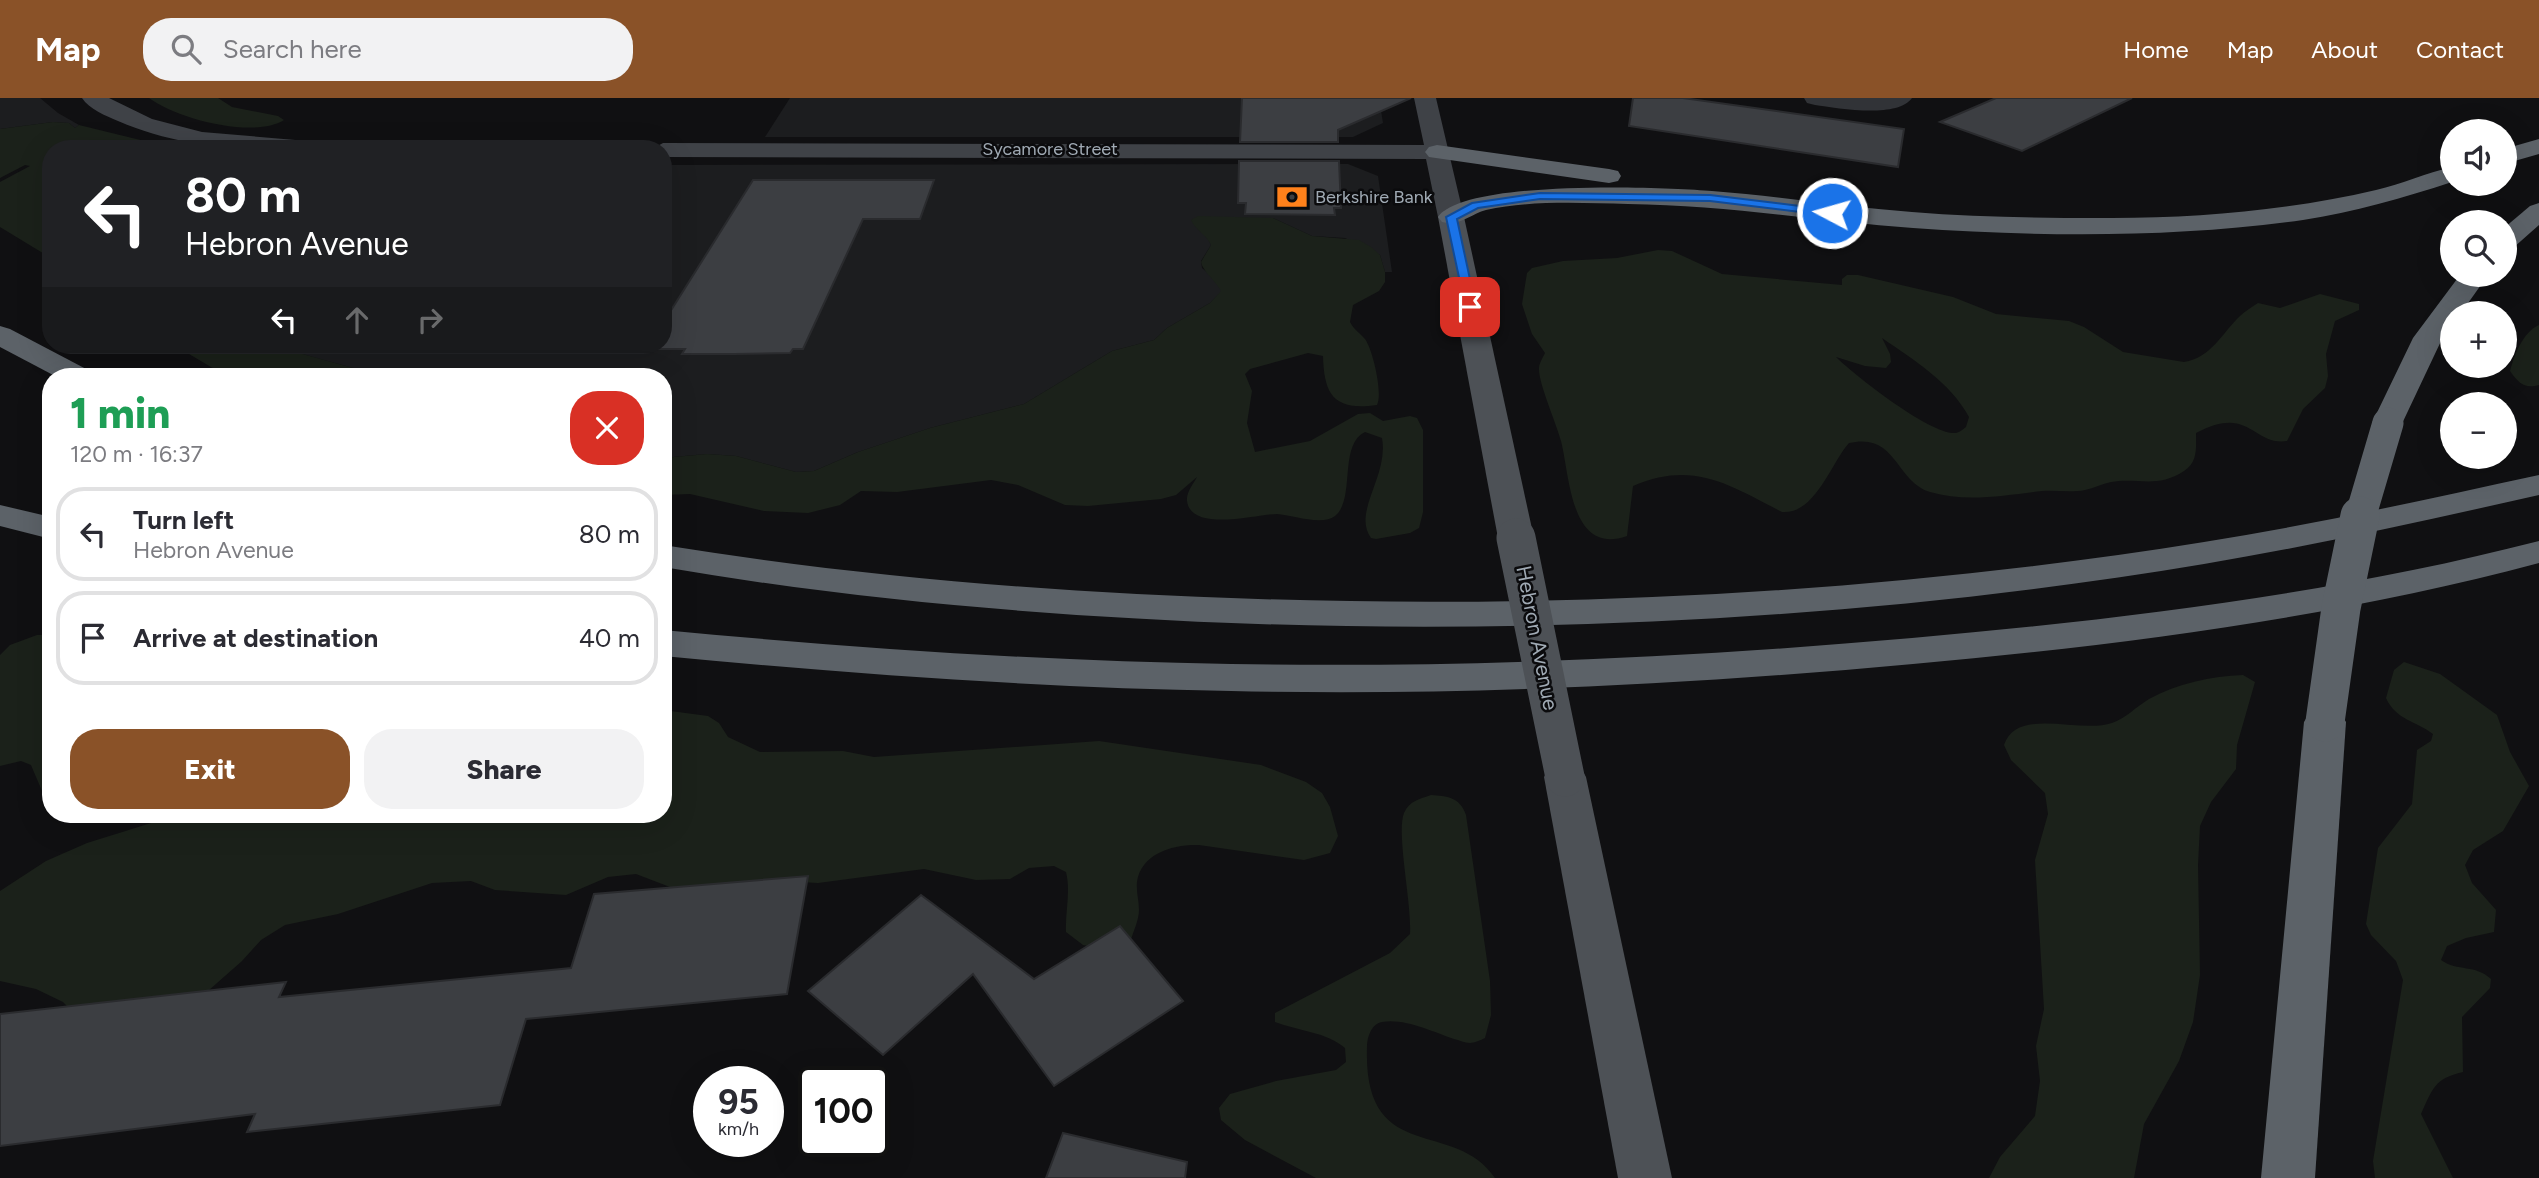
<!DOCTYPE html>
<meta charset="utf-8">
<style>
:root{--surface:#fff;--page:#f2f2f3;--text:#2b2b33;--muted:#7c7c81;--line:#e1e1e2;--accent:#8a5228}
body{margin:0;font-family:Figtree,sans-serif;background:var(--page);color:var(--text);height:100vh;display:flex;flex-direction:column;font-size:26px;white-space:nowrap}
*{box-sizing:border-box;margin:0}
p{font-size:23px;color:var(--muted)}
.icon{flex:none;width:38px;height:38px;fill:none;stroke:currentColor;stroke-width:2;stroke-linecap:round;stroke-linejoin:round}
.map{position:relative;flex:1;overflow:hidden}
.sheet{position:absolute;left:42px;top:270px;width:630px;height:455px;display:flex;flex-direction:column;background:var(--surface);border-radius:28px;box-shadow:0 7px 28px #0002}
.sheet>*{flex:none}
.guide{position:absolute;left:42px;top:42px;width:630px;height:214px;border-radius:28px;box-shadow:0 7px 28px #0002;background:#202124;color:#fff;overflow:hidden}
.tools{position:absolute;left:2440px;top:21px;display:grid;gap:14px}
.tools a{display:grid;place-items:center;width:77px;height:77px;border-radius:50%;background:var(--surface);box-shadow:0 7px 28px #0002;font-size:35px}
.speed{position:absolute;left:693px;top:968px;display:flex;gap:14px;font-size:35px;font-weight:700;text-align:center}
.speed>*{display:grid;place-content:center;width:91px;height:91px;border-radius:50%;background:var(--surface);box-shadow:0 7px 28px #0002;line-height:1}
.speed small{font-size:18px;font-weight:400}
.speed .limit{border:4px solid #111;border-radius:10px;background:#fff;color:#111}
.pin{position:absolute;display:grid;place-items:center;width:60px;height:60px;color:#fff;margin:-30px;border-radius:14px;box-shadow:0 4px 10px #0006}
.me{position:absolute;width:77px;margin:-38px;rotate:276deg;stroke-linejoin:round;filter:drop-shadow(0 0 5px #0008)}
.turn{display:flex;align-items:center;gap:24px;height:147px;padding:0 28px;font-size:32px}
.turn .icon{width:91px;height:91px;stroke-width:2.5}
.turn b{display:block;font-size:49px;line-height:60px}
.lanes{display:flex;align-items:center;height:66px;padding:0 28px;background:#0003;justify-content:center;gap:35px;direction:ltr}
.lanes .off{opacity:.35}
.round{display:grid;place-items:center;flex:none;width:74px;height:74px;border-radius:28px;background:var(--page)}
.head{display:flex;align-items:center;justify-content:space-between;height:119px;padding:0 28px}
h1{font-size:42px;font-weight:800;line-height:52px;color:#1e9e55}
.button{display:flex;gap:14px;margin-top:auto;padding:14px 28px}
.button a{flex:1;height:80px;border-radius:28px;background:var(--accent);color:#fff;font-size:28px;font-weight:800;line-height:80px;text-align:center}
.button a+a{background:var(--page);color:var(--text)}
ul{padding:0;list-style:none}
li{display:flex;align-items:center;gap:21px;height:94px;margin:0 14px 10px;padding:0 14px;border:4px solid var(--line);border-radius:28px}
li div{flex:1}
li b{display:block;font-size:26px}
li em{font-style:normal}
header{display:flex;align-items:center;gap:42px;box-sizing:border-box;height:98px;padding:0 35px;background:var(--accent);color:#fff}
header strong{font-size:33px}
nav{display:flex;gap:38px;margin-inline-start:auto;font-size:24px}
.search{width:490px;height:63px;background:var(--page);display:flex;align-items:center;gap:18px;box-sizing:border-box;padding:0 24px;border-radius:28px;color:var(--muted);font-size:26px}
.map>svg:first-child{display:block}
.built{fill:#1c1d1f}
.green{fill:#1b211a;fill-rule:evenodd}
.building{fill:#3c3e42;stroke:#2a2b2e;stroke-width:2}
.lines{fill:none;stroke-linecap:round;stroke-linejoin:round}
.street{fill:#313337;fill-rule:evenodd}
.secondary{fill:#3f4247;fill-rule:evenodd}
.primary{fill:#4d5156;fill-rule:evenodd}
.highway{fill:#5c6268;fill-rule:evenodd}
.primary-bridge{stroke:#4d5156;stroke-width:39}
.highway-bridge-far1{stroke:#5c6268;stroke-width:31}
.highway-bridge{stroke:#5c6268;stroke-width:39}
.route{fill:#1a73e8;stroke:#114b97;stroke-width:2}
.labels{text-anchor:middle;stroke-width:5;stroke-linejoin:round;paint-order:stroke}
.far-street-label{font-size:18px;fill:#a0aab4;stroke:#0b0b0d}
.far-poi-label{font-size:18px;fill:#a0aab4;stroke:#0b0b0d;text-anchor:start}
.street-label{font-size:21px;fill:#a0aab4;stroke:#0b0b0d}
</style>
<header>
<strong>Map</strong>
<div class="search"><svg class="icon" aria-label="search" viewBox="0 0 24 24"><circle cx="10" cy="10" r="6"/><path d="M15 15l6 6"/></svg>Search here</div>
<nav><a>Home</a><a>Map</a><a>About</a><a>Contact</a></nav>
</header>
<div class="map">
<svg width="2539" height="1080" viewBox="0 0 2539 1080">
<rect width="100%" height="100%" fill="#101012"/>
<g class="built">
<path d="M0,0H40L58,15L79,27L75,30L69,25L53,24L0,31Z"/>
<path d="M790,0H1379L1383,25L1353,39H765Z"/>
<path d="M1348,66L1378,78L1392,174H1385L1380,157L1345,140L1312,138L1273,120L1207,138L1211,147L1201,163L1202,170L1215,181L1222,193L1210,205L1167,230L1154,242L1112,253L1024,306L930,330L858,354L814,373L796,374L736,358L707,356L663,360V278H382L291,253L284,247H663V67Z"/>
</g>
<g class="green">
<path d="M149,0H218L232,9L278,18L284,22C254,41 177,21 149,0Z"/>
<path d="M53,24L69,25L75,30L79,27L177,51H51V160L0,129V84L30,68L25,67L0,80V31Z"/>
<path d="M1198,118L1273,120L1312,138L1359,142L1371,149L1380,157L1385,174V184L1379,193L1353,207L1350,224C1354,232 1360,235 1365,241C1373,252 1383,296 1377,307C1334,313 1324,297 1323,258L1308,255L1250,271L1245,276L1252,293L1247,325L1255,354L1310,343L1358,316L1370,315L1383,323L1410,318L1417,320L1423,332V414L1419,430L1410,435L1376,441L1371,440C1352,414 1389,378 1382,340L1365,334C1338,347 1356,401 1335,418C1322,428 1292,417 1277,416C1258,416 1191,435 1187,403C1186,394 1194,385 1197,379L1176,397L1161,401L1088,408L1065,407L1018,387L991,382L897,394L861,393L840,407L808,415L764,413L690,396L663,397V360L707,356L736,358L796,374L814,373L858,354L930,330L1024,306L1112,253L1154,242L1167,230L1210,205L1221,193C1216,183 1203,174 1201,164L1211,147C1206,136 1196,133 1191,122Z"/>
<path d="M1658,152L1672,153L1722,176L1842,187V181L1847,177H1858L1953,199L1996,216L2069,223L2084,229L2123,254L2184,264C2211,260 2222,235 2240,218C2245,213 2252,209 2258,205L2280,210L2320,196L2359,206V212L2335,223L2326,256L2328,278L2325,290L2303,311L2287,343C2252,348 2250,306 2196,335C2196,350 2198,364 2184,373C2157,391 2137,379 2111,384C2102,386 2094,390 2085,392C2071,395 2056,392 2042,393C2006,397 1967,405 1930,394C1895,383 1897,334 1849,345C1831,365 1815,417 1782,414C1729,387 1694,362 1633,388L1627,438C1570,458 1570,378 1561,343C1557,327 1538,284 1539,270C1539,266 1543,259 1545,255L1532,236L1522,206L1527,175L1532,170L1563,163L1617,160ZM1882,240C1914,262 1950,284 1969,319L1966,329C1963,331 1960,334 1956,335C1932,338 1854,277 1836,259L1865,268L1886,270L1891,264L1890,256Z"/>
<path d="M2539,227V287C2524,291 2519,285 2510,273C2514,257 2523,234 2539,227Z"/>
<path d="M174,247H284L292,253L382,278H226Z"/>
<path d="M37,537H51V700L42,693L31,667L21,663L0,668V557L10,547Z"/>
<path d="M2404,564L2440,576L2497,617L2510,654L2529,688L2503,733L2473,752L2465,767L2472,785L2496,812L2494,834L2466,840L2447,848L2441,862C2458,874 2475,866 2491,881L2490,890L2462,919L2463,974C2434,981 2433,990 2421,1016L2453,1080H2375L2373,1063L2403,882L2396,863L2371,837L2366,826L2378,750L2412,706L2417,652L2431,643L2433,636C2416,623 2396,622 2386,600L2394,572Z"/>
<path d="M2243,577L2255,584L2237,647L2236,671L2211,704L2200,728L2198,767L2200,877L2193,924L2179,963L2144,1026L2134,1080H1989L2000,1059L2035,1018L2040,983L2036,948L2044,911L2035,762L2048,716L2045,695L2011,662L2004,647C2017,608 2079,636 2112,625C2125,621 2137,608 2149,601C2176,586 2212,578 2243,577Z"/>
<path d="M663,612L708,618L719,625L728,639L760,654L843,653L874,659L1099,643L1261,667L1306,684L1322,695L1330,709L1338,738L1330,755L1304,762L1199,747C1174,746 1141,755 1137,784C1136,793 1139,803 1139,812C1139,822 1133,834 1130,845L1113,854L1083,847L1066,834C1065,814 1071,794 1066,774L1054,768L1029,770L1010,781L976,782L924,771L818,785L769,782L704,802L636,776L608,779L566,797L495,792L471,783L432,785L338,816L285,827L261,842L242,863L200,900L94,936L63,904L36,891L0,883V793L46,763L87,745L180,716H663Z"/>
<path d="M1431,697C1447,698 1460,699 1466,717L1490,883L1491,917L1485,940C1481,942 1474,945 1470,945C1465,945 1459,942 1454,941C1433,934 1405,920 1382,924C1371,926 1367,940 1367,949C1363,1069 1454,1019 1495,1080H1316L1245,1042L1221,1022L1219,1010L1230,996L1276,983L1336,972L1346,964L1345,950C1327,934 1298,933 1275,924V915L1390,855L1410,836C1412,806 1396,735 1404,715C1409,703 1420,701 1431,697Z"/>
</g>
<g class="building">
<path d="M1242,0H1411L1338,32V44H1240Z"/>
<path d="M1633,0H1683L1904,31L1898,69L1629,28Z"/>
<path d="M1996,0H2132L2022,53L1940,24Z"/>
<path d="M1239,63H1339L1341,110H1334L1335,117L1245,116L1246,105H1238Z"/>
<path d="M753,82H934L920,121H863L803,251H793L790,255L734,256H682L685,251H646L649,247H663V225Z"/>
<path d="M808,778L787,896L526,921L500,1007L247,1034L255,1016L0,1048V916L286,884L279,899L571,870L594,796Z"/>
<path d="M921,797L1034,881L1120,828L1183,903L1054,988L973,876L883,957L808,893Z"/>
<path d="M1063,1035L1187,1064L1185,1080H1046Z"/>
</g>
<g class="lines">
<path class="street" d="M1804,0H1912C1897,21 1837,10 1815,7L1807,5Z"/>
<g class="secondary">
<path d="M82,0H109L152,21L202,34L319,44L327,46L331,51C254,51 191,54 118,23C106,18 89,11 82,0Z"/>
<path d="M1414,0H1436L1464,119L1460,124L1451,127L1442,124L1438,119L1426,61L663,59V51H652L663,45L1424,47Z"/>
</g>
<g class="primary">
<path d="M1451,111L1460,114L1464,119L1534,440L1529,448L1516,451L1503,448L1498,440L1438,119L1442,114Z"/>
<path d="M1565,663L1580,668L1586,679L1672,1080H1618L1544,679L1550,668Z"/>
</g>
<g class="highway">
<path d="M2539,41V56L2504,66V51Z"/>
<path d="M1437,47L1609,71L1618,73L1621,78L1618,83L1609,85L1429,59L1425,54L1429,49Z"/>
<path d="M2452,69V84C2403,100 2354,114 2303,122C2179,140 2038,139 1913,130C1818,123 1724,107 1628,106C1583,105 1531,102 1486,112C1470,116 1460,129 1442,124L1438,119C1465,81 1664,89 1712,93C1779,98 1845,109 1912,114C1973,119 2036,120 2097,120C2190,121 2286,113 2376,92C2402,86 2426,75 2452,69Z"/>
<path d="M2539,105V127L2513,150L2504,152V130L2530,108Z"/>
<path d="M2460,177H2488L2461,215H2452V228L2442,241L2399,332L2388,335L2377,332L2372,325L2413,240Z"/>
<path d="M0,228L10,231L88,272L92,278H55L0,249Z"/>
<path d="M2539,377V397C2428,422 2317,447 2204,466C1892,518 1574,536 1258,526C1059,519 860,503 663,469V447C860,479 1059,495 1258,501C1574,511 1892,494 2204,444C2317,426 2428,401 2539,377Z"/>
<path d="M0,407L51,419V441L0,428Z"/>
<path d="M2539,443V465C2333,520 2124,547 1913,566C1686,587 1458,598 1231,593C1041,590 852,576 663,558V532C852,550 1041,563 1231,566C1458,570 1686,560 1912,540C2124,521 2333,496 2539,443Z"/>
<path d="M2325,609L2340,614L2346,624L2315,1080H2261L2304,624L2310,614Z"/>
</g>
<path class="primary-bridge" d="M1516,440L1565,679"/>
<path class="highway-bridge-far1" d="M2360,420L2388,325"/>
<path class="highway-bridge" d="M2325,624L2341,510L2360,418"/>
</g>
<path class="route" d="M1540,95L1710,97L1832,112L1837,115L1832,118L1710,103L1540,101L1478,110L1457,121L1476,209L1466,212L1446,119L1472,105Z"/>
<defs>
<symbol id="bank-bare" viewBox="-9 -9 18 18"><path d="M-6-4H6V4H-6ZM0-2.3a2.3 2.3 0 1 0 0 4.6a2.3 2.3 0 1 0 0-4.6Z" fill="#ff811b" stroke="#0b0b0d" stroke-width="2.5" paint-order="stroke"/></symbol>
</defs>
<g fill-rule="evenodd">
<use href="#bank-bare" x="1270" y="77" width="44" height="44"/>
</g>
<g class="labels">
<g class="far-street-label">
<text x="1050" y="57">Sycamore Street</text>
</g>
<g class="far-poi-label">
<text x="1315" y="105">Berkshire Bank</text>
</g>
<g class="street-label">
<text transform="translate(1537 540) rotate(79)" y="7">Hebron Avenue</text>
</g>
</g>
</svg>
<div class="tools">
<a><svg class="icon" aria-label="sound" viewBox="0 0 24 24"><path d="M4 9h4l5-4v14l-5-4H4zM17 9q2 3 0 6"/></svg></a>
<a><svg class="icon" aria-label="search" viewBox="0 0 24 24"><circle cx="10" cy="10" r="6"/><path d="M15 15l6 6"/></svg></a>
<a>+</a>
<a>−</a>
</div>
<div class="speed"><div>95<small>km/h</small></div><div class="limit">100</div></div>
<div class="pin" style="left:1470px;top:209px;background:#d93025"><svg class="icon" aria-label="arrive" viewBox="0 0 24 24"><path d="M6 21V4h12l-3 4 3 4H6"/></svg></div>
<svg class="me" style="left:1832px;top:115px" viewBox="-20 -20 40 40"><circle r="17" fill="#1a73e8" stroke="#fff" stroke-width="3"/><path d="M0-11L8 9 0 5-8 9z" fill="#fff"/></svg>
<div class="guide">
<div class="turn"><svg class="icon" aria-label="left" viewBox="0 0 24 24"><path d="M17 20v-9H6M10 6l-5 5 5 5"/></svg><div><b>80 m</b>Hebron Avenue</div></div>
<div class="lanes"><svg class="icon" aria-label="left" viewBox="0 0 24 24"><path d="M17 20v-9H6M10 6l-5 5 5 5"/></svg><svg class="icon off" aria-label="ahead" viewBox="0 0 24 24"><path d="M12 20V5M6 11l6-6 6 6"/></svg><svg class="icon off" aria-label="right" viewBox="0 0 24 24"><path d="M7 20v-9h11M14 6l5 5-5 5"/></svg></div>
</div>
<section class="sheet">
<div class="head"><div><h1>1 min</h1><p>120 m · 16:37</p></div><a class="round" style="background:#d93025;color:#fff"><svg class="icon" aria-label="close" viewBox="0 0 24 24"><path d="M6 6l12 12M18 6L6 18"/></svg></a></div>
<ul>
<li><svg class="icon" aria-label="left" viewBox="0 0 24 24"><path d="M17 20v-9H6M10 6l-5 5 5 5"/></svg><div><b>Turn left</b><p>Hebron Avenue</p></div><em>80 m</em></li>
<li><svg class="icon" aria-label="arrive" viewBox="0 0 24 24"><path d="M6 21V4h12l-3 4 3 4H6"/></svg><div><b>Arrive at destination</b></div><em>40 m</em></li>
</ul>
<div class="button"><a>Exit</a><a>Share</a></div>
</section>
</div>
